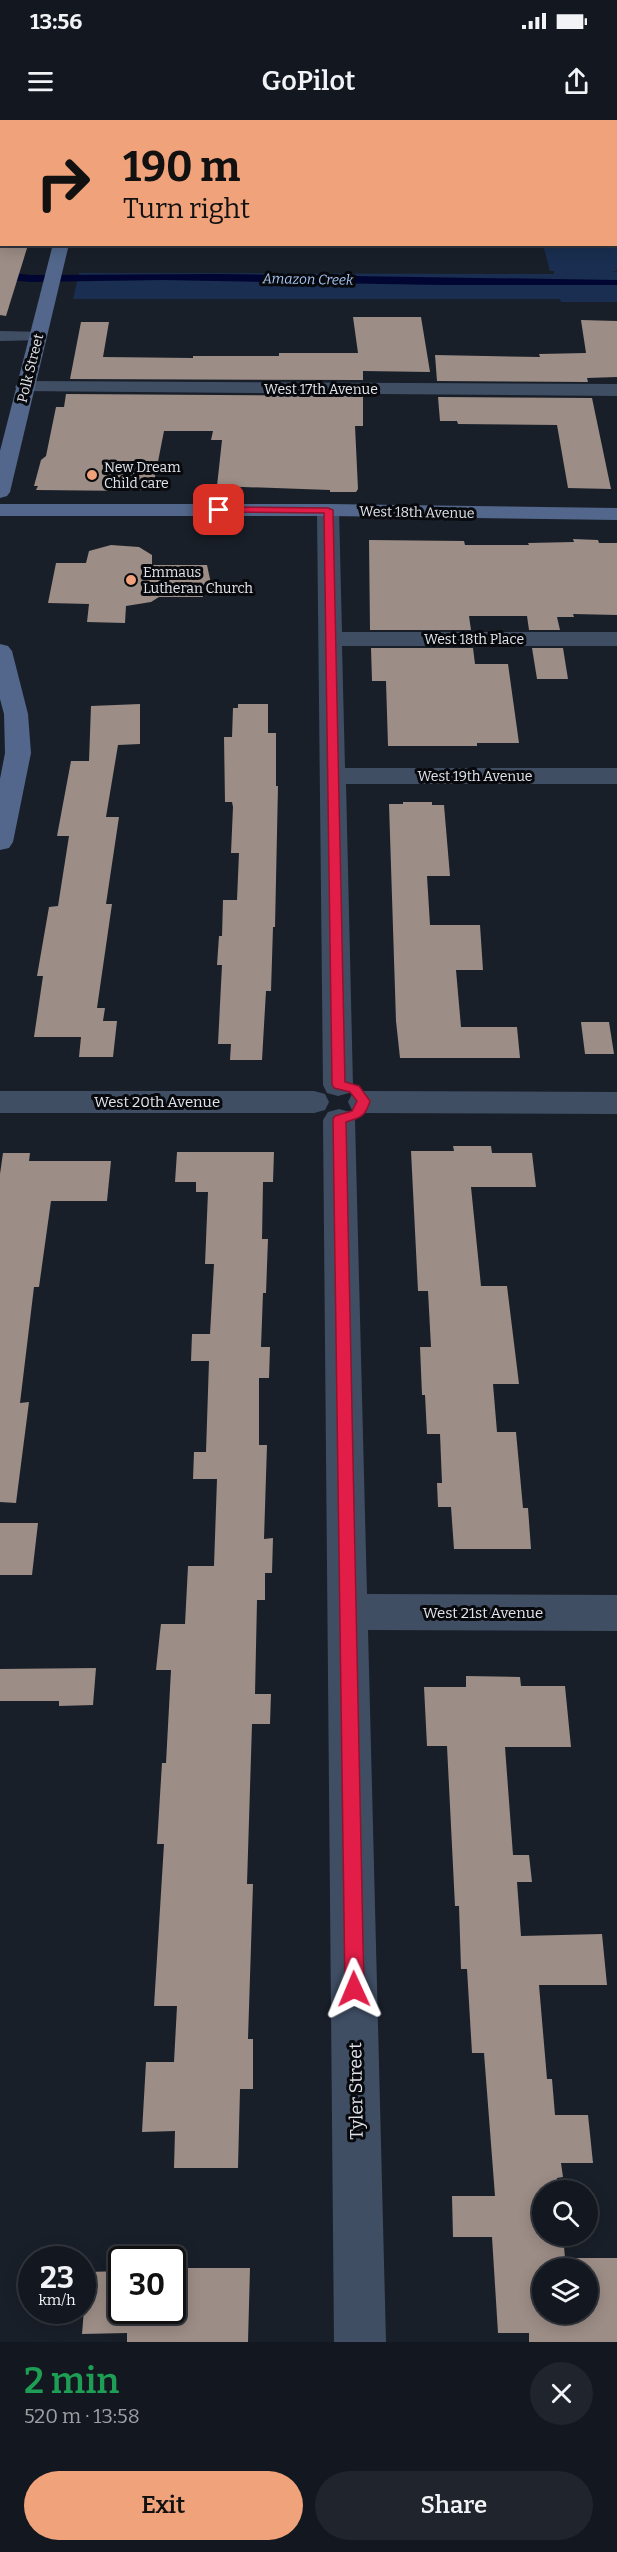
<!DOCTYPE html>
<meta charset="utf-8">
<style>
:root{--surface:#13171f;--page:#20242c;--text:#f1f3f6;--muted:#9d9fa4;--line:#32363d;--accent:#f0a27a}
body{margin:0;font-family:Bitter,serif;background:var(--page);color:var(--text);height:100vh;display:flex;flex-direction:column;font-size:22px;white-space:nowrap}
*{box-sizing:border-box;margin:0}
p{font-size:20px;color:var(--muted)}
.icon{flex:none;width:33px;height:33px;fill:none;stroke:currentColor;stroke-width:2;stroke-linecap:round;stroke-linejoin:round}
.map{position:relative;height:2222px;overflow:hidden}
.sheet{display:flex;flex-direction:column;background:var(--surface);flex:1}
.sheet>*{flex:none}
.top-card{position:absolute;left:0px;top:0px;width:618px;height:126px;box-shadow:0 3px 15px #0003,0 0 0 2px var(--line);background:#f0a27a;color:#111;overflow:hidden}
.tools{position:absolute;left:532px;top:2060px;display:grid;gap:12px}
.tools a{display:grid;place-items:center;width:66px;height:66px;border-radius:50%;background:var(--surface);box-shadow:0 3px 15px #0003,0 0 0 2px var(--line);font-size:30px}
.speed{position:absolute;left:18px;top:2126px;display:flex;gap:12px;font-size:30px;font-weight:700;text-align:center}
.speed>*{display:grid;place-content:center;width:78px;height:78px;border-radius:50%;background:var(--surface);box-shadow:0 3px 15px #0003,0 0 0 2px var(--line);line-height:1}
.speed small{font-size:15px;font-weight:400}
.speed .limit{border:3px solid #111;border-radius:9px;background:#fff;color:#111}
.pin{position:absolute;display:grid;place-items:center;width:51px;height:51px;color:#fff;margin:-26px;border-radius:12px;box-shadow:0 3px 9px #0006}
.me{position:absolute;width:66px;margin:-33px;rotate:359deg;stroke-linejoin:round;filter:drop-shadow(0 0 4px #0008)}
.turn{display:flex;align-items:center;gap:21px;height:126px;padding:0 24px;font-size:27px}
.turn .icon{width:78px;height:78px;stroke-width:2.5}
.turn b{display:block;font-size:42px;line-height:51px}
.round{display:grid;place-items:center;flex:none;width:63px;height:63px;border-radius:32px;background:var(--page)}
.overview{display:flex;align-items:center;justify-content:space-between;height:102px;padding:0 24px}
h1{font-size:36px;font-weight:600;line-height:45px;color:#1e9e55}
.primary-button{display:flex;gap:12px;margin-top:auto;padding:12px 24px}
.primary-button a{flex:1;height:69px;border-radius:36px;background:var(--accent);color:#111;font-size:24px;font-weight:600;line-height:69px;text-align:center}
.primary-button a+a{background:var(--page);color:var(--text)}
.status{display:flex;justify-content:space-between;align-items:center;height:42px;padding:0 30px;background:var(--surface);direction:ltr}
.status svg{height:16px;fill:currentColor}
header{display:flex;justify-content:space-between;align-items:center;height:78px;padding:0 24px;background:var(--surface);font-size:27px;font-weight:600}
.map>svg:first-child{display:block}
.green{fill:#192e50}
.water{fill:#000532}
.building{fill:#9c8d86;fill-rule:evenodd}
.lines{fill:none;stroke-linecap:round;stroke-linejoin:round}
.street{fill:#404e64;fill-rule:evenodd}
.secondary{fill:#52678b;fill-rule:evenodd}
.route{fill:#e11d48;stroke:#92132f;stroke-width:1.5}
.poi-dot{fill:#f0a27a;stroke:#07090d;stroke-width:2}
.labels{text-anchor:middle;stroke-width:6;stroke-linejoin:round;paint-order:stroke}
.far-water-label{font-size:14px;font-style:italic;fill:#a8c5f4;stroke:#07090d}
.far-street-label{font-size:14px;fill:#e0e4eb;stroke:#07090d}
.far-poi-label{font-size:14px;fill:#e0e4eb;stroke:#07090d;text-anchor:start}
.street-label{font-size:15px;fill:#e0e4eb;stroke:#07090d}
.near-street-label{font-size:18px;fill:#e0e4eb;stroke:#07090d}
</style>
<div class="status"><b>13:56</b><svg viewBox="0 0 49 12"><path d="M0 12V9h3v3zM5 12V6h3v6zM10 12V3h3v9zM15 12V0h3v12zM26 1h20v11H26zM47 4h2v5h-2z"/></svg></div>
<header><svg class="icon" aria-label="menu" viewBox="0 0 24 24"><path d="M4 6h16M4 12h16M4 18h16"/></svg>GoPilot<svg class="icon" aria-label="share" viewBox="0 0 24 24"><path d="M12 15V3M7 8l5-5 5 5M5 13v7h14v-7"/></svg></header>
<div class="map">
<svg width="617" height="2222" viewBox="0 0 617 2222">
<rect width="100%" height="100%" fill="#191f29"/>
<path class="green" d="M511,0H617V151H612L617,152V182H561L560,179H73L79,153L554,154V151H550L543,125L616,124V2Z"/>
<path class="water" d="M8,153L31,155L217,154L617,160V165H442L163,160L30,162L0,159Z"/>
<g class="building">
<path d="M0,125H28L6,196L0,195Z"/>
<path d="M353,197H421L430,252L363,251V260L70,259L81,202H109L103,237L193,238V236H279V233H358Z"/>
<path d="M581,200L617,201V257L587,258L588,262L437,261L435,235L540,237L539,234L586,233Z"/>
<path d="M66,274L363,276V306H355L358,369L356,372H330V370L217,366L222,320H211L213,311H164L153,367L134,371L36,370L38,366H34L41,340L46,336L56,287H64Z"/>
<path d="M438,277L592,278L611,369L568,368L557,305L458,304L457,301H440Z"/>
<path d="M573,419L598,420L599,423H617V495L573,494L574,497H557L560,510H529L527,496H469L471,510H370L369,420L464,421L465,425H529L528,423L574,422Z"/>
<path d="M111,425L139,427L152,435V445H207L213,473H203V477H159L151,482L126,486L125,503L87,502L89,484L48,483L56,443H86L89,431Z"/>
<path d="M371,528H473L475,544H508L519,623H477V626H388L386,561H372Z"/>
<path d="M532,528H563L568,559H537Z"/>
<path d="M140,584V624L118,625L106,697H119L106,784H112L97,888H105L103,901H117L113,937H79L81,917H34L43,856H37L49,787L58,786L69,716H57L71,641H89L91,586Z"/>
<path d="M238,584H268V613H276V666H278L275,807H273L271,871H266L262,940H230L231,924H218L222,845H217L219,816H222L223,780H237L239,733H231L233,687L232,682H225L224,617H232L233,588H238Z"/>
<path d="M403,682H432V685H444L450,756H427L430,805H480L483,850H456L461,907H517L520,938H400L396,901L389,684H403Z"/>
<path d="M581,902H609L614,934H585Z"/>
<path d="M453,1026H491L492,1033H532L536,1067H471L481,1166H507L519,1264H493L497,1312H516L523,1388H528L531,1429H454L451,1387H438L437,1363H442L440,1314H427L425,1275H422L420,1227H431L428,1171H418L411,1031H454Z"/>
<path d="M177,1032H274L273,1062H263L262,1119H268L266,1173H263L261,1227H270L269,1258H259V1325H267L264,1419L273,1418L272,1453H265V1480H257L255,1574H271L270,1604H252L247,1764H253L248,1919H253V1969H240L238,2048H174L175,2011L142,2012L146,1942H174L177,1886H154L164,1724H157L162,1643H166L171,1550H156L160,1512L161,1504H185L188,1446H214L217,1359H193L194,1332H206L209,1241H191L192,1214H210L214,1144H205L208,1072H196V1062H175Z"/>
<path d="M3,1033H30L29,1041H111L107,1081H51L39,1167H34L20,1283L29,1282L16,1383L0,1382V1054Z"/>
<path d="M0,1403H38L32,1455H0Z"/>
<path d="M96,1548L93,1585L59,1586V1581H0V1549Z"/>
<path d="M466,1556L520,1557L521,1566H565L571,1627H505L513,1735H529L532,1762H517L521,1816L602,1814L607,1865H539L547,1959H552L555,1995H588L593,2043H561L563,2057L557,2058L558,2070H543V2115H563L565,2138H617V2222H529V2213H498L492,2117H453L452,2076H495L484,1933H472L467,1849H461L459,1786H455L447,1626H427L424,1567H466ZM543,2148H588V2193H543Z"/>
<path d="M172,2148H250L248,2222H127V2213L82,2214L87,2152L122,2151V2190H172Z"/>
</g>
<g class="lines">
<g class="street">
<rect x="332" y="0" width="14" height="2"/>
<rect x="0" y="36" width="2" height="10"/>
<path d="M0,211L44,212L47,216L44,220L0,221Z"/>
<path d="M25,261L617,264V276L18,271L15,267L18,263Z"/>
<path d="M328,384L335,386L339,390L342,512H617V526H342L345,648H617V664H346L353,965L349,973L338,976L327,973L323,965L317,390L321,386Z"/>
<path d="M0,971H314L325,974L329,982L325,990L314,993H0Z"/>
<path d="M363,971L617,972V994L363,993L352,990L348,982L352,974Z"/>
<path d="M339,989L350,992L355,1000L367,1474L617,1475V1511L368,1510L386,2222H334L323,1000L328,992Z"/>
</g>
<g class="secondary">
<rect x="84" y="0" width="14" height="2"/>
<path d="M53,124H69L10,372L7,376L0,378V331Z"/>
<path d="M0,384H328L617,388V400L328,396H0Z"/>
<path d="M0,524L8,526L12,531L28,594L31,633L13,722L9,728L0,730V659L5,633L4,594L0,579Z"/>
</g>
</g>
<path class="route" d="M219,387L328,388L333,390L345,962L359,966L370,981C366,996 360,998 346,1002L364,1869L361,1876L354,1878L348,1876L345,1869L333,999L335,996L352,991L357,981L350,972L334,968L332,964L324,393L216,392L215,390Z"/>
<g class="poi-dot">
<circle cx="92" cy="355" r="6"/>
<circle cx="131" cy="460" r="6"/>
</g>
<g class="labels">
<g class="far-water-label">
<text transform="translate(308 159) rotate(1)" y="5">Amazon Creek</text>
</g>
<g class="far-street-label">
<text transform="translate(30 248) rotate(-76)" y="5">Polk Street</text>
<text x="321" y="274">West 17th Avenue</text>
<text transform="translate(417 392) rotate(1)" y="5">West 18th Avenue</text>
<text x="474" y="524">West 18th Place</text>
<text x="475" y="661">West 19th Avenue</text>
</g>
<g class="far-poi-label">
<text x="104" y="352">New Dream<tspan x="104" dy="16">Child care</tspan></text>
<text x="143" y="457">Emmaus<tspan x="143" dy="16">Lutheran Church</tspan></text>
</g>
<g class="street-label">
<text x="157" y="987">West 20th Avenue</text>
<text x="483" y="1498">West 21st Avenue</text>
</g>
<g class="near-street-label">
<text transform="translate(356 1971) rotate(-91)" y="6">Tyler Street</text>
</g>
</g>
</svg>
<div class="tools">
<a><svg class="icon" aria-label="search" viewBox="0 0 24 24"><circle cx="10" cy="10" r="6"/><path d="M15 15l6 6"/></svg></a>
<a><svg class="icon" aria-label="layers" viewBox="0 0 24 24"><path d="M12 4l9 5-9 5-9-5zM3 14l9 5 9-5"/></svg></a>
</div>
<div class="speed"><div>23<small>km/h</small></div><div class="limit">30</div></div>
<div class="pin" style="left:219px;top:390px;background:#d93025"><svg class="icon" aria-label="arrive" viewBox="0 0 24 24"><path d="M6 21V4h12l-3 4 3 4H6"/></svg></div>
<svg class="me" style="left:354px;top:1869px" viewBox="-20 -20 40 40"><path d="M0-17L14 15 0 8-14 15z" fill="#e11d48" stroke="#fff" stroke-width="4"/></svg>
<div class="top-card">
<div class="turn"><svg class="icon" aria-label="right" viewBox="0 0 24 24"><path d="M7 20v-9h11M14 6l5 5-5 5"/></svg><div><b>190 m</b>Turn right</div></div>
</div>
</div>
<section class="sheet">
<div class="overview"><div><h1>2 min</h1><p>520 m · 13:58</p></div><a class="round"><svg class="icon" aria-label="close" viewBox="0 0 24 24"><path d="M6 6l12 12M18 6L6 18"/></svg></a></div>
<div class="primary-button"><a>Exit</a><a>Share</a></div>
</section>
